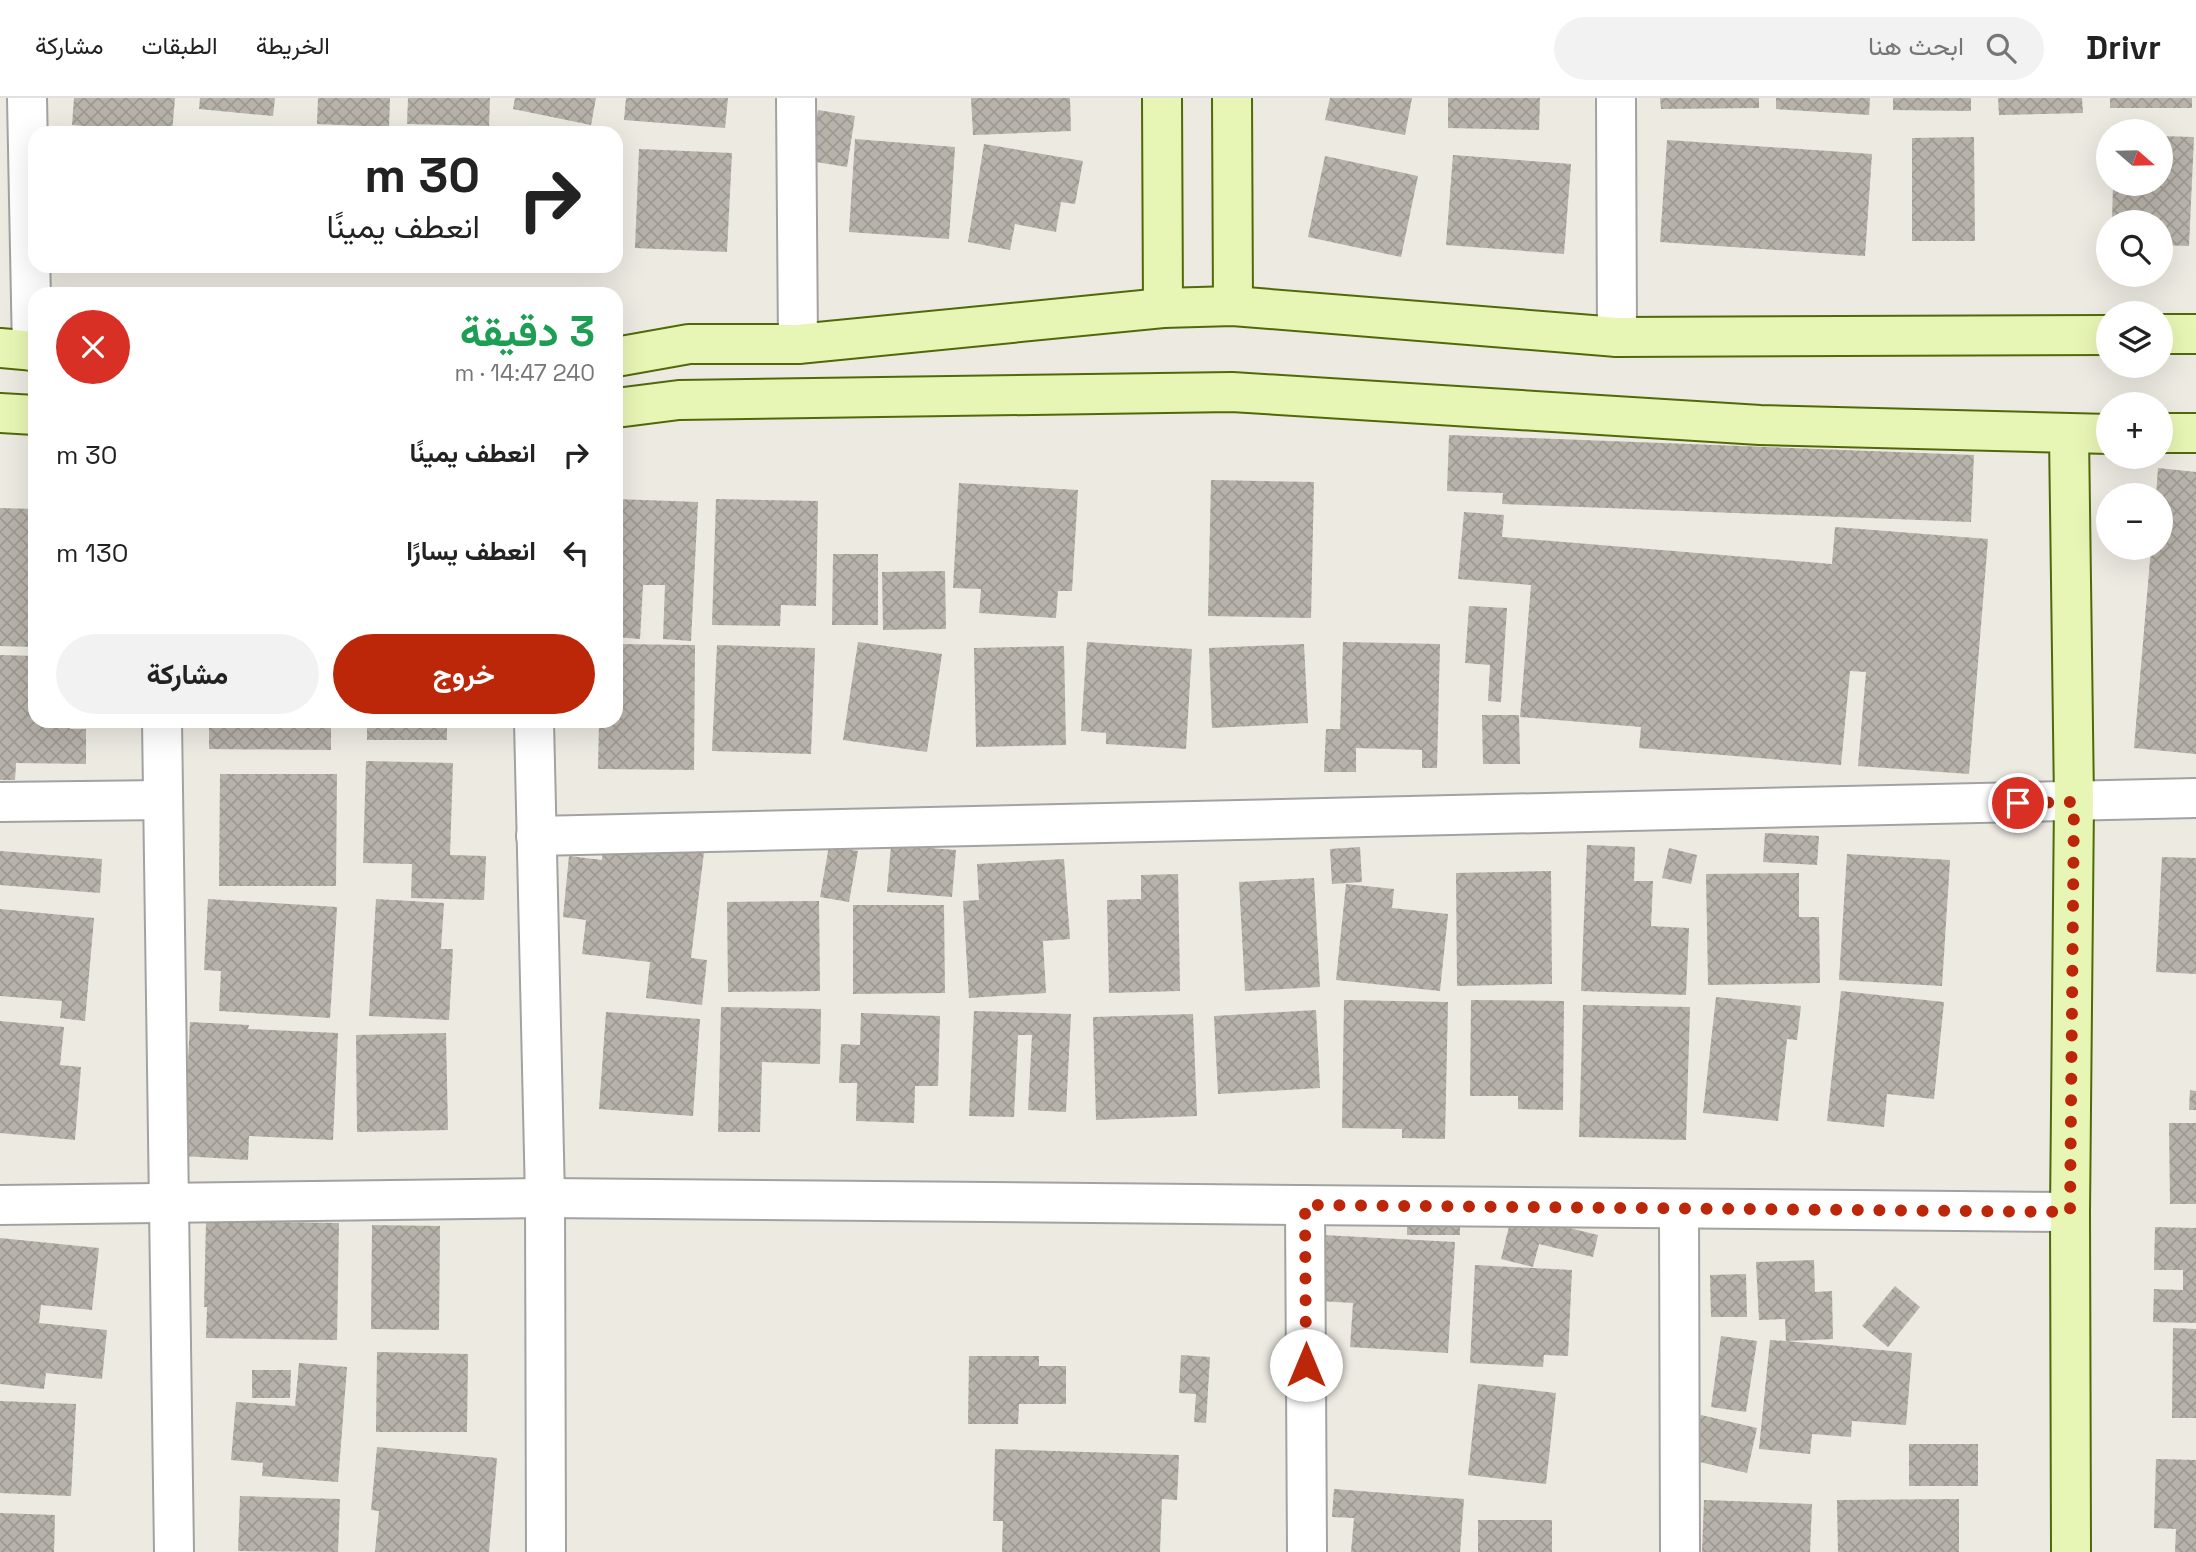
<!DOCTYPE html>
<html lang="ar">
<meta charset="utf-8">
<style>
:root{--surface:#fff;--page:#f2f2f2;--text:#222;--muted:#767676;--line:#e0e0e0;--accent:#bd2709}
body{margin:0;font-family:"Space Grotesk",Vazirmatn,sans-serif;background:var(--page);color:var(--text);direction:rtl;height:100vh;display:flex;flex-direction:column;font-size:26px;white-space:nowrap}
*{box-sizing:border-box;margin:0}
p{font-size:23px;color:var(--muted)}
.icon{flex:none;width:38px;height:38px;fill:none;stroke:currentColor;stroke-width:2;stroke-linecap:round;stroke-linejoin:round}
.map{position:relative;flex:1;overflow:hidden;direction:ltr}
.side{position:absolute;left:28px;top:189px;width:595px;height:441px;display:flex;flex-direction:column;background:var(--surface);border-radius:21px;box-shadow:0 7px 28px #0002;direction:rtl}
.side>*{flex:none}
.hud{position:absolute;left:28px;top:28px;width:595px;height:147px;border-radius:21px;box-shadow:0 7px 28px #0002;direction:rtl;background:#fff;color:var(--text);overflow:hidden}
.needle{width:46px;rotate:110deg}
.tools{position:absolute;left:2096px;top:21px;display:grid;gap:14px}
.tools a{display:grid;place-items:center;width:77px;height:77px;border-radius:50%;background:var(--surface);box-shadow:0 7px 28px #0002;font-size:35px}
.pin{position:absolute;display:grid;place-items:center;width:60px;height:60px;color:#fff;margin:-30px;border:4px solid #fff;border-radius:50%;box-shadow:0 2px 7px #0007}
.me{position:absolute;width:77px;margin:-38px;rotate:0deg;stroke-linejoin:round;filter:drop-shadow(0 0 5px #0008)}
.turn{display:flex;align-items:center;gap:24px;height:147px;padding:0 28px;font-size:32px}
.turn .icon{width:91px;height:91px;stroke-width:2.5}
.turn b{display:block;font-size:49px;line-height:60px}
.round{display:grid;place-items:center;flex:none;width:74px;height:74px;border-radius:37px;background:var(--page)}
.overview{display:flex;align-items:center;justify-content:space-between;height:119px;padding:0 28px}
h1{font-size:42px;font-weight:700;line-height:52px;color:#1e9e55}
.cta{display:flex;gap:14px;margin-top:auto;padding:14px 28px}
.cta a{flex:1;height:80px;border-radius:42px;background:var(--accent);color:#fff;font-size:28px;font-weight:700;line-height:80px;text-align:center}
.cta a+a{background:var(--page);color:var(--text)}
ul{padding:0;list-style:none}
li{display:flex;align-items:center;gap:21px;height:98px;padding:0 28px}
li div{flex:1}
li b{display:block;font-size:26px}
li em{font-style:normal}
header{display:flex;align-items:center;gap:42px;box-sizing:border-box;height:98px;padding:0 35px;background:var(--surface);border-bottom:2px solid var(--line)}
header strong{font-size:33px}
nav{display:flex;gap:38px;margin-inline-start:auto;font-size:24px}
.search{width:490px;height:63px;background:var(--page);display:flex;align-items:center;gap:18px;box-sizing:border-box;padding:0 24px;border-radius:38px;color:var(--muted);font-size:26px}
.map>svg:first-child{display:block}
.building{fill:url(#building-cross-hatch)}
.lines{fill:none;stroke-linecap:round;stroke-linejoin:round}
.street-casing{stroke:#a2a2a2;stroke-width:42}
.secondary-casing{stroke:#506a09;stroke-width:42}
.street{stroke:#fff;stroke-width:38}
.secondary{stroke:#e8f6b5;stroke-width:38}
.route{stroke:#bd2709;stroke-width:12;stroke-dasharray:0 21.6}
</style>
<header>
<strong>Drivr</strong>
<div class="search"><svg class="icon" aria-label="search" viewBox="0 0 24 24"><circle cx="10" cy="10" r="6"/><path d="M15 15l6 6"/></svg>ابحث هنا</div>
<nav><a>الخريطة</a><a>الطبقات</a><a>مشاركة</a></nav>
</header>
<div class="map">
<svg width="2196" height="1454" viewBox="0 0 2196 1454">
<defs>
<pattern id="building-cross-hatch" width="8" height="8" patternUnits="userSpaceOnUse" patternTransform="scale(1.75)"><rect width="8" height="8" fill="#b8b3aa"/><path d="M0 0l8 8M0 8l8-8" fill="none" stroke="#9e9992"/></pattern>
</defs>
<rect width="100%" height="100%" fill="#eceae1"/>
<g class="building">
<path d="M74,0H175L172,35L72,27Z"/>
<path d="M200,0H275L273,18L199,11Z"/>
<path d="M318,0H390L389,29L317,26Z"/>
<path d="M408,0H490L489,28L407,26Z"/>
<path d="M515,0H596L591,27L513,11Z"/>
<path d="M626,0H728L725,30L624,22Z"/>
<path d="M971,0H1070L1071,33L973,37Z"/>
<path d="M1330,0H1412L1405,37L1325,22Z"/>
<path d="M1448,0H1540L1539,32L1448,30Z"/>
<path d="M1660,0H1759V10L1661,11Z"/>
<path d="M1776,0H1870L1869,17L1776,11Z"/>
<path d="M1893,0H1971V13L1893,12Z"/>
<path d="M1998,0H2082L2083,15L1999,17Z"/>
<rect x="2110" y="0" width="82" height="10"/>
<path d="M818,12L855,18L847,69L810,63Z"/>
<path d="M2161,38L2194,39L2189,148L2161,147V124H2112L2113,86H2161Z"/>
<path d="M1974,39L1975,143H1912V40Z"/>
<path d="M855,41L955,49L949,141L849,134Z"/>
<path d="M1667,42L1872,56L1865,158L1660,144Z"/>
<path d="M984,46L1083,63L1075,106L1061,104L1056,134L1015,126L1010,152L968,144Z"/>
<path d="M639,51L732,55L727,154L635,150Z"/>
<path d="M1453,57L1571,66L1564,156L1446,147Z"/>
<path d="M1325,58L1418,78L1401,159L1308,139Z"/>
<path d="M1449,337L1974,357L1971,424L1502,406L1503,395L1447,393Z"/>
<path d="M2158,370L2196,374V656L2134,650L2151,450H2161V397H2156Z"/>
<path d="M1211,382L1314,384L1311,520L1208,518Z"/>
<path d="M959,385L1078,392L1072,493H1058L1056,520L979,515L981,491L953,490Z"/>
<path d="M616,401L698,404L691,543L663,541L665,487H643L640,541L616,539Z"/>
<path d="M716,401L818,403L816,508L781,507L780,528L712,527Z"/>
<path d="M0,410L35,411V549L0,548Z"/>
<path d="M1464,414L1504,417L1502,439L1832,466L1835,429L1988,441L1969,676L1858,668L1866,574L1850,573L1841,667L1639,650L1641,629L1520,619L1531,487L1458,481Z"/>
<path d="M833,456H878V527H832Z"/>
<path d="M945,473L946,531L883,532L882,474Z"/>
<path d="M1469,508L1507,510L1501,604L1488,603L1490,567L1465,565Z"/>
<path d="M858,544L942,556L927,654L843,642Z"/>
<path d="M1087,544L1192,551L1186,651L1106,646V635L1081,633Z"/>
<path d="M1343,544L1440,546L1437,670H1422V652L1356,650V674H1324L1326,631H1340Z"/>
<path d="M616,546L695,547L694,672L598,671L599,623H616Z"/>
<path d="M1304,546L1308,625L1212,630L1209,550Z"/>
<path d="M717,547L815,550L811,656L712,653Z"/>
<path d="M1064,548L1066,647L976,649L974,550Z"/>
<path d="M0,557L35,558V623H70V631H86V666L16,665L15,682H0Z"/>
<path d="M1482,617H1519L1520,666H1483Z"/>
<path d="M209,623H331V652L209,651Z"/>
<rect x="367" y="623" width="80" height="19"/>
<path d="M366,663L453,665L450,757L486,758L484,802L411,800L412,766L363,765Z"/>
<path d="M220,676H337L336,788H219Z"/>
<path d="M1765,735L1819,738L1817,767L1763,764Z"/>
<path d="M603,747H644L704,754L691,860L707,862L702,907L646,900L650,864L582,856L586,822L563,819L569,758L602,762Z"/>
<path d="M891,747L956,752L952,799L887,794Z"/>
<path d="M1587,747L1635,749L1634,783H1653L1651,828L1689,830L1686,897L1581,893Z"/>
<path d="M829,748L858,753L849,804L820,799Z"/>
<path d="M1360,749L1362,784L1332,786L1330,751Z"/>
<path d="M1669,750L1697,757L1691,786L1662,780Z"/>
<path d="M0,753L102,761L100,795L0,787Z"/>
<path d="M1847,756L1950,762L1942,888L1839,882Z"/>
<path d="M2162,759L2196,760V876L2156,874Z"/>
<path d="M1064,761L1070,841L1043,843L1046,895L969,900L963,803L979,802L977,766Z"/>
<path d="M1551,773L1552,886L1457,888L1456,775Z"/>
<path d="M1799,775V819H1819L1820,885L1708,887L1706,776Z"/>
<path d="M1178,776L1180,893L1109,895L1107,802L1141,801V777Z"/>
<path d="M1314,780L1320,889L1245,893L1239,784Z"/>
<path d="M1346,786L1394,791L1392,810L1448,816L1440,893L1336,882Z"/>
<path d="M208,801L337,809L330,920L219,913L221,873L204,872Z"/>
<path d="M376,801L444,805L441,851H453L449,922L369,918Z"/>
<path d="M819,803L820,893L728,894L727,804Z"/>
<path d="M853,807H944L945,895L853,896Z"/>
<path d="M0,811L94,820L85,923L60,920L62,903L0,898Z"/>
<path d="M1841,893L1944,904L1934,1001L1887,996L1884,1029L1827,1023Z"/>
<path d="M1716,899L1801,908L1797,942L1787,941L1778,1023L1703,1015Z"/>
<path d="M1344,902L1448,904L1445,1041L1402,1040V1031L1342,1030Z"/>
<path d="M1471,902L1564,903L1563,1012L1518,1011V998H1470Z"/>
<path d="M1583,907L1690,909L1686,1042L1579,1039Z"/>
<path d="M721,909L821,911L820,966L762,964L760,1034H718Z"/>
<path d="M1316,912L1320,990L1218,996L1214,918Z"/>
<path d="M974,913L1071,916L1066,1014L1028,1012L1032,937H1018L1014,1019L969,1018Z"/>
<path d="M606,914L700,921L693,1018L599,1011Z"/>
<path d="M861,915L940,918L938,988H915L914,1025L856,1023L857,985H839L841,946L860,947Z"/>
<path d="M1193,916L1197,1018L1096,1022L1093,919Z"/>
<path d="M0,923L64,929L60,967L81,969L75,1042L0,1035Z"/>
<path d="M190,924L249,927L248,931L338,935L333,1042L249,1038L248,1062L183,1058Z"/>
<path d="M446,935L448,1032L357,1034L356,937Z"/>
<path d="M2190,992L2196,993V1012H2189Z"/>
<path d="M2169,1025H2196V1106H2170Z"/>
<rect x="1407" y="1113" width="53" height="24"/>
<path d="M1512,1116L1598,1137L1593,1159L1539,1146L1533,1169L1501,1161Z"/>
<path d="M206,1123L339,1125L337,1242L206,1240L207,1209H204Z"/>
<path d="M372,1127L440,1128L439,1232L371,1231Z"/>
<path d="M2155,1129L2196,1130V1225L2153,1224L2154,1191L2183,1192V1172H2154Z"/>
<path d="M1323,1137L1455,1144L1448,1255L1350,1249L1353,1205L1319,1203Z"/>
<path d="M0,1140L99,1150L92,1212L41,1207L39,1225L107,1232L102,1281L46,1275L44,1291L0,1286Z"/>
<path d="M1814,1162L1815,1194L1832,1193L1833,1241L1786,1243L1912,1255L1906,1327L1852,1323L1851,1339L1812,1336L1810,1356L1759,1351L1770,1242L1786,1243L1785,1221L1759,1222L1756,1164Z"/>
<path d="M1475,1167L1572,1172L1568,1258L1544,1257L1543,1269L1470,1265Z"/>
<path d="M1746,1176L1747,1219H1711L1710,1177Z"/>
<path d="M1895,1188L1920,1209L1888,1249L1862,1228Z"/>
<path d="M2173,1230L2196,1231V1320H2172Z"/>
<path d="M1721,1238L1757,1243L1746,1314L1711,1309Z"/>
<path d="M377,1254L468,1256L467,1334H376Z"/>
<path d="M1181,1257L1210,1259L1206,1325L1194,1324L1196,1296L1179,1295Z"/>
<path d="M969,1258H1039V1268H1066V1306H1019L1018,1326H968Z"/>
<path d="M299,1265L347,1269L338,1384L262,1378L263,1365L231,1362L236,1304L295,1308Z"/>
<path d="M252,1272H291L290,1300H252Z"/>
<path d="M1478,1286L1556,1295L1546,1386L1468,1377Z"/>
<path d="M0,1303L76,1306L71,1398L0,1395Z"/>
<path d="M1701,1317L1757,1330L1747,1375L1691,1362Z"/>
<rect x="1909" y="1346" width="69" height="42"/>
<path d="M377,1349L497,1360L489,1454H375L379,1413L371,1412Z"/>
<path d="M995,1351L1179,1357L1177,1402L1162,1401L1160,1454H1002L1003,1423H993Z"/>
<path d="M2156,1361L2196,1362V1454H2175L2176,1431L2154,1430Z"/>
<path d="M1334,1391L1464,1401L1460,1454H1351L1354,1420L1332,1419Z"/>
<path d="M240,1398L340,1401L338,1454L238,1453Z"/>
<path d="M1959,1401V1454H1838L1837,1402Z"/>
<path d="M1704,1402L1812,1406L1810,1454H1702Z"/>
<path d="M0,1415L55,1417L54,1454H0Z"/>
<rect x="1478" y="1422" width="74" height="32"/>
</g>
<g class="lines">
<defs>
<g id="street">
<path d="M27,0L32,253"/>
<path d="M796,0L798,246"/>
<path d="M1616,0L1617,239"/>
<path d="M162,623L174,1454"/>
<path d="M534,623L545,1100L546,1454"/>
<path d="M0,704L163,702"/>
<path d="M536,738L2196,700"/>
<path d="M0,1107L545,1100L2070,1114"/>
<path d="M1305,1107L1307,1454"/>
<path d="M1679,1111L1680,1454"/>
</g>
<g id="secondary">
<path d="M1162,0L1163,210"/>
<path d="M1232,0L1233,208"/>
<path d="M2161,236H2196"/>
<path d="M0,250L35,253"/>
<path d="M616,259L689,246H798L1163,210L1233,208L1617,239L2109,237"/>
<path d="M616,310L679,302L1232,294L1760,327L2109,336"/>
<path d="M0,315L35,317"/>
<path d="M2161,335H2196"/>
<path d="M2069,337L2074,703L2070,1114L2071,1454"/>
</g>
</defs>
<use href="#street" class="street-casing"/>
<use href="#secondary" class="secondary-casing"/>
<use href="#street" class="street"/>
<use href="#secondary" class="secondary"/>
</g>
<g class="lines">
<path class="route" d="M1306,1267L1305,1107L2070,1114L2074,704L2018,705"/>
</g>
</svg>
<div class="tools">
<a><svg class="needle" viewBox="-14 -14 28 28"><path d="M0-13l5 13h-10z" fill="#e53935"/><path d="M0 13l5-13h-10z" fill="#767676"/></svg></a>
<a><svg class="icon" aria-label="search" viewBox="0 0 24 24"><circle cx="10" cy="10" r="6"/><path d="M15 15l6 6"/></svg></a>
<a><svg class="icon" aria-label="layers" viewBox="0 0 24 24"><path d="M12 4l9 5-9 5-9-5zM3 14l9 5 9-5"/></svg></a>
<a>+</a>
<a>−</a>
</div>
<div class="pin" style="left:2018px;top:705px;background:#d93025"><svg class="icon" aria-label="arrive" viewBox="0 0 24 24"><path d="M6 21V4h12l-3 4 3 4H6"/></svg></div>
<svg class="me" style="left:1306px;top:1267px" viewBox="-20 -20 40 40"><circle r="19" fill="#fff"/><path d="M0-13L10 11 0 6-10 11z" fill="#bd2709"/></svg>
<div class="hud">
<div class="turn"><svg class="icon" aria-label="right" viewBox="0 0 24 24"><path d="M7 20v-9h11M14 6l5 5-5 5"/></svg><div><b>30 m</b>انعطف يمينًا</div></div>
</div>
<section class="side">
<div class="overview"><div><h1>3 دقيقة</h1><p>240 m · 14:47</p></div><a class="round" style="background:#d93025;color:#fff"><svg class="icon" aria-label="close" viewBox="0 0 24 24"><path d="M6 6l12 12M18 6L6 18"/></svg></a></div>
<ul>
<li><svg class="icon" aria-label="right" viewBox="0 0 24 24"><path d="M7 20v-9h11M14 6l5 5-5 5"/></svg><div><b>انعطف يمينًا</b></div><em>30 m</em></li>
<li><svg class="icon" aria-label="left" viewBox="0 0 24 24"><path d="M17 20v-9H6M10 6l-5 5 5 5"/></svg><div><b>انعطف يسارًا</b></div><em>130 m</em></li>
</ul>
<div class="cta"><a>خروج</a><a>مشاركة</a></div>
</section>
</div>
